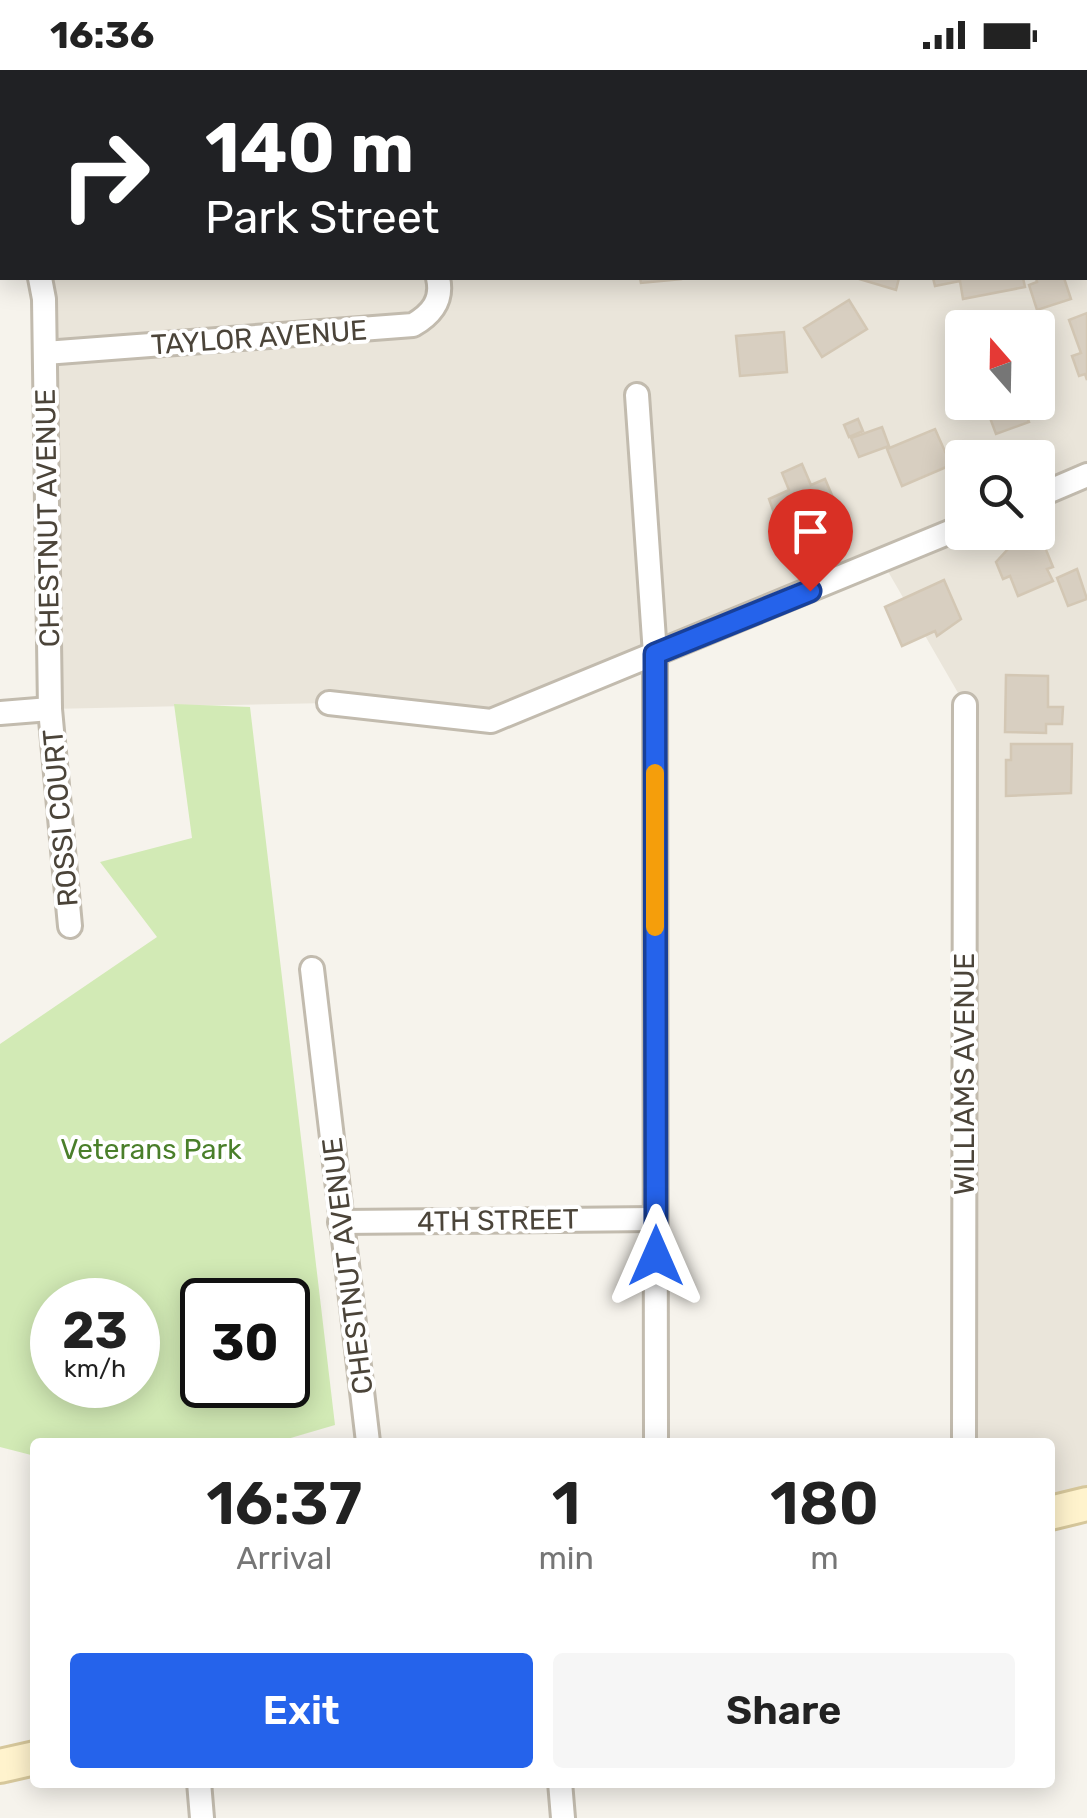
<!DOCTYPE html>
<style>
:root{--surface:#fff;--page:#f6f6f6;--text:#222;--muted:#767676;--accent:#2563eb}
body{margin:0;font-family:Rubik,sans-serif;background:var(--page);color:var(--text);height:100vh;display:flex;flex-direction:column;font-size:38px;white-space:nowrap}
*{box-sizing:border-box;margin:0}
p{font-size:32px;color:var(--muted)}
.icon{flex:none;width:55px;height:55px;fill:none;stroke:currentColor;stroke-width:2;stroke-linecap:round;stroke-linejoin:round}
.map{position:relative;flex:1;overflow:hidden}
.sheet{position:absolute;left:30px;top:1368px;width:1025px;height:350px;display:flex;flex-direction:column;background:var(--surface);border-radius:10px;box-shadow:0 5px 25px #0003}
.sheet>*{flex:none}
.hud{position:absolute;left:0px;top:0px;width:1088px;height:210px;box-shadow:0 5px 25px #0003;background:#202124;color:#fff;overflow:hidden}
.needle{width:65px;rotate:340deg}
.fabs{position:absolute;left:945px;top:240px;display:grid;gap:20px}
.fabs a{display:grid;place-items:center;width:110px;height:110px;border-radius:10px;background:var(--surface);box-shadow:0 5px 25px #0003;font-size:50px}
.speed{position:absolute;left:30px;top:1208px;display:flex;gap:20px;font-size:50px;font-weight:700;text-align:center}
.speed>*{display:grid;place-content:center;width:130px;height:130px;border-radius:50%;background:var(--surface);box-shadow:0 5px 25px #0003;line-height:1}
.speed small{font-size:25px;font-weight:400}
.speed .limit{border:5px solid #111;border-radius:15px;background:#fff;color:#111}
.pin{position:absolute;display:grid;place-items:center;width:85px;height:85px;color:#fff;margin:-102px -42px;border-radius:50% 50% 50% 0;rotate:-45deg;box-shadow:0 0 10px #0007}
.pin .icon{rotate:45deg}
.me{position:absolute;width:110px;margin:-55px;rotate:0deg;stroke-linejoin:round;filter:drop-shadow(0 0 8px #0008)}
.turn{display:flex;align-items:center;gap:35px;height:210px;padding:0 40px;font-size:45px}
.turn .icon{width:130px;height:130px;stroke-width:2.5}
.turn b{display:block;font-size:70px;line-height:85px}
.eta{display:flex;justify-content:space-evenly;align-items:center;height:170px;text-align:center}
.eta b{font-size:60px;font-weight:600;line-height:70px}
.action{display:flex;gap:20px;margin-top:auto;padding:20px 40px}
.action a{flex:1;height:115px;border-radius:10px;background:var(--accent);color:#fff;font-size:40px;font-weight:600;line-height:115px;text-align:center}
.action a+a{background:var(--page);color:var(--text)}
.status{display:flex;justify-content:space-between;align-items:center;height:70px;padding:0 50px;background:var(--surface);direction:ltr}
.status svg{height:28px;fill:currentColor}
.map>svg:first-child{display:block}
.residential{fill:#eae5da;fill-rule:evenodd}
.green{fill:#d2eab5;fill-rule:evenodd}
.building{fill:#d8cfc1;stroke:#d3c7b4;stroke-width:2.5}
.lines{fill:none;stroke-linecap:round;stroke-linejoin:round}
.street-casing{stroke:#c2bbae;stroke-width:28}
.secondary-casing{stroke:#d6c79b;stroke-width:38}
.street{stroke:#fff;stroke-width:22}
.secondary{stroke:#fff3cd;stroke-width:32}
.route-casing{stroke:#184099;stroke-width:25}
.route{stroke:#2563eb;stroke-width:18}
.slow{stroke:#f59e0b;stroke-width:18}
.labels{text-anchor:middle;stroke-width:8;stroke-linejoin:round;paint-order:stroke}
.street-label{font-size:28px;fill:#4b4439;stroke:#fff}
.park-label{font-size:28px;fill:#4a7f2a;stroke:#fff}
</style>
<div class="status"><b>16:36</b><svg viewBox="0 0 49 12"><path d="M0 12V9h3v3zM5 12V6h3v6zM10 12V3h3v9zM15 12V0h3v12zM26 1h20v11H26zM47 4h2v5h-2z"/></svg></div>
<div class="map">
<svg width="1087" height="1748" viewBox="0 0 1087 1748">
<rect width="100%" height="100%" fill="#f6f3ec"/>
<path class="residential" d="M0,0H1087V1434L1050,1443V1372H964L965,635L882,491L491,651L329,633L50,639L40,208H1085V2H2V123ZM962,258H1038V332H962ZM962,388H1038V462H962Z"/>
<g class="green">
<path d="M480,0H723L482,2Z"/>
<path d="M174,634L250,637L335,1355L277,1372H35V1386L0,1377V974L157,867L100,792L192,768ZM52,1230H138V1315H52ZM202,1230H288V1315H202Z"/>
</g>
<g class="building">
<path d="M356,0H433L434,2H357Z"/>
<path d="M814,0H861L863,2H811Z"/>
<path d="M640,208H681V209L641,213Z"/>
<path d="M856,208H899L896,220Z"/>
<path d="M933,208H1023L1025,217L963,229L960,211L935,216Z"/>
<path d="M1036,208H1064L1071,229L1037,240L1029,215L1037,212Z"/>
<path d="M849,230L867,259L822,287L804,258Z"/>
<path d="M1087,243V310L1085,304L1079,306L1072,286L1081,283L1069,250Z"/>
<path d="M784,262L787,302L740,306L736,266Z"/>
<path d="M984,332H1022L1029,352L996,364Z"/>
<path d="M858,349L863,361L849,367L844,355Z"/>
<path d="M882,357L889,376L859,387L851,368Z"/>
<path d="M935,359L951,395L902,416L887,379Z"/>
<path d="M802,394L811,415L825,409L837,437L782,465L769,429L789,420L782,403Z"/>
<path d="M1042,470L1053,497L1047,499L1053,511L1018,526L1010,506L1003,509L996,492L1010,477Z"/>
<path d="M1077,499L1087,529L1068,536L1057,508Z"/>
<path d="M944,510L961,549L937,566L935,561L902,576L885,537Z"/>
<path d="M1006,605L1048,606V637H1063L1062,654H1046V663L1005,662Z"/>
<path d="M1011,674H1072L1071,723L1006,726V690H1011Z"/>
</g>
<g class="lines">
<defs>
<g id="street">
<path d="M285,0L287,2"/>
<path d="M1064,0L1066,2"/>
<path d="M965,2L969,0"/>
<path d="M1085,28L1087,30"/>
<path d="M0,119L2,123"/>
<path d="M40,208L44,229L50,639L70,856"/>
<path d="M45,283L413,255C432,244 443,230 438,208"/>
<path d="M637,325L655,584L656,1372"/>
<path d="M1038,426L1087,405"/>
<path d="M329,633L491,651L962,457"/>
<path d="M0,643L50,639"/>
<path d="M312,899L368,1372"/>
<path d="M340,1152L655,1149"/>
<path d="M964,1372L965,635"/>
<path d="M199,1712L202,1748"/>
<path d="M560,1712L563,1748"/>
</g>
<g id="secondary">
<path d="M1050,1443L1087,1434"/>
<path d="M0,1696L35,1688"/>
</g>
</defs>
<use href="#street" class="street-casing"/>
<use href="#secondary" class="secondary-casing"/>
<use href="#street" class="street"/>
<use href="#secondary" class="secondary"/>
</g>
<g class="lines">
<defs>
<path id="route" d="M656,1186L655,584L810,521"/>
</defs>
<use href="#route" class="route-casing"/>
<use href="#route" class="route"/>
<path class="slow" d="M655,703V857"/>
</g>
<g class="labels">
<g class="street-label">
<text transform="translate(259 267) rotate(-4)" y="10">TAYLOR AVENUE</text>
<text transform="translate(47 448) rotate(-91)" y="10">CHESTNUT AVENUE</text>
<text transform="translate(60 748) rotate(-95)" y="10">ROSSI COURT</text>
<text transform="translate(964 1004) rotate(-90)" y="10">WILLIAMS AVENUE</text>
<text transform="translate(498 1150) rotate(-1)" y="10">4TH STREET</text>
<text transform="translate(347 1196) rotate(-97)" y="10">CHESTNUT AVENUE</text>
</g>
<g class="park-label">
<text x="151" y="1089">Veterans Park</text>
</g>
</g>
</svg>
<div class="fabs">
<a><svg class="needle" viewBox="-14 -14 28 28"><path d="M0-13l5 13h-10z" fill="#e53935"/><path d="M0 13l5-13h-10z" fill="#767676"/></svg></a>
<a><svg class="icon" aria-label="search" viewBox="0 0 24 24"><circle cx="10" cy="10" r="6"/><path d="M15 15l6 6"/></svg></a>
</div>
<div class="speed"><div>23<small>km/h</small></div><div class="limit">30</div></div>
<div class="pin" style="left:810px;top:521px;background:#d93025"><svg class="icon" aria-label="arrive" viewBox="0 0 24 24"><path d="M6 21V4h12l-3 4 3 4H6"/></svg></div>
<svg class="me" style="left:656px;top:1186px" viewBox="-20 -20 40 40"><path d="M0-17L14 15 0 8-14 15z" fill="#2563eb" stroke="#fff" stroke-width="4"/></svg>
<div class="hud">
<div class="turn"><svg class="icon" aria-label="right" viewBox="0 0 24 24"><path d="M7 20v-9h11M14 6l5 5-5 5"/></svg><div><b>140 m</b>Park Street</div></div>
</div>
<section class="sheet">
<div class="eta">
<div><b>16:37</b><p>Arrival</p></div>
<div><b>1</b><p>min</p></div>
<div><b>180</b><p>m</p></div>
</div>
<div class="action"><a>Exit</a><a>Share</a></div>
</section>
</div>
